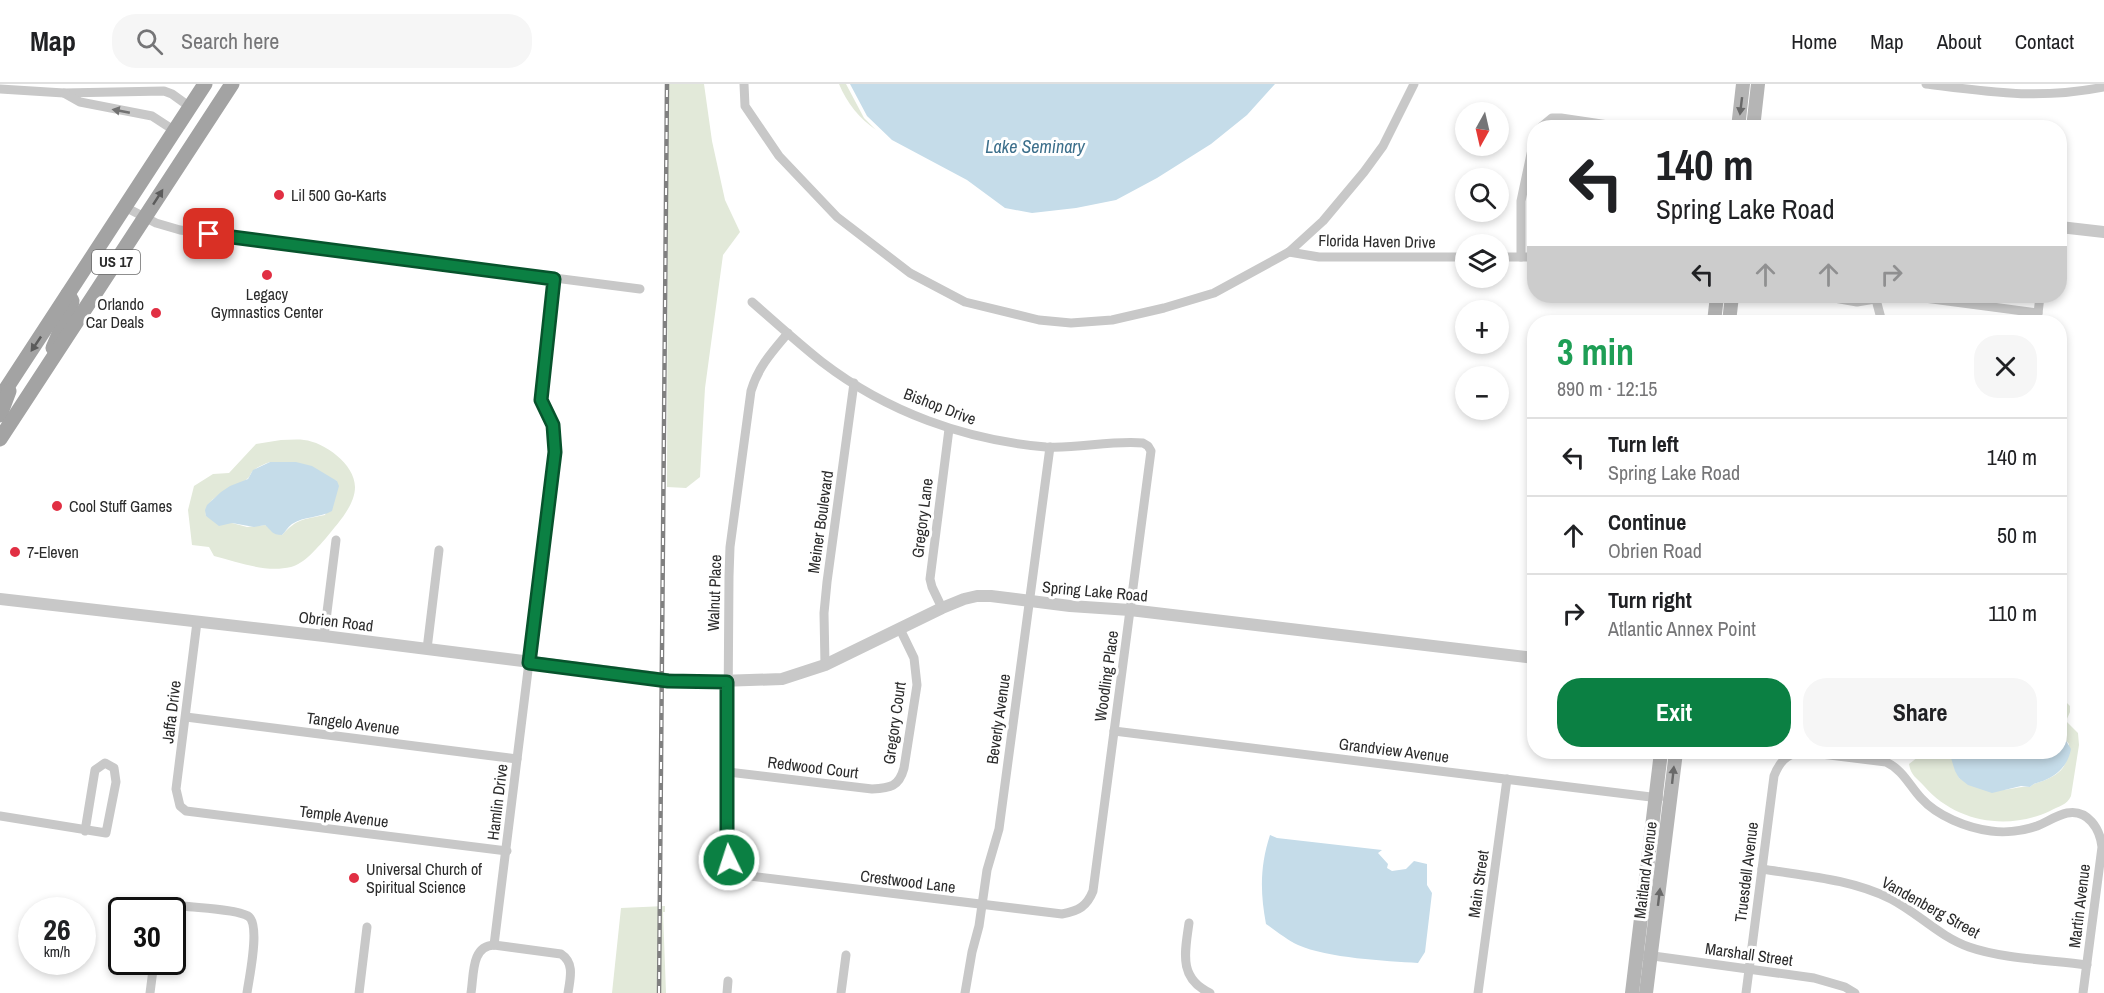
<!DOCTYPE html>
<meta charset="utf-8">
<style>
:root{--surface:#fff;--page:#f6f6f6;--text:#202124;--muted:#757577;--line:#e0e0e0;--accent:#0b8043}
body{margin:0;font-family:"Archivo Narrow",sans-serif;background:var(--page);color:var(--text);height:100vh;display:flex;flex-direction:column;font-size:22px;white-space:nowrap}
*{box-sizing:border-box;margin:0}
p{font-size:20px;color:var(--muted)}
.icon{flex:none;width:33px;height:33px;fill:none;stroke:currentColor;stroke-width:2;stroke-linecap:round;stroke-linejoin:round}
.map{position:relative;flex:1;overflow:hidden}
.side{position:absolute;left:1527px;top:231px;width:540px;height:444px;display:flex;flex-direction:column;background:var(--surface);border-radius:24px;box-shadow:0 3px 9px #0003}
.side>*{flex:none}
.guide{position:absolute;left:1527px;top:36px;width:540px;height:183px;border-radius:24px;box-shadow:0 3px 9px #0003;background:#fff;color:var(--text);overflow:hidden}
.needle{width:39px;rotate:188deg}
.controls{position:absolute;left:1455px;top:18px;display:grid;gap:12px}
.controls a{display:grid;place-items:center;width:54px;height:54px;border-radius:50%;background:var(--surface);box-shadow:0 3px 9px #0003;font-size:30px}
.speed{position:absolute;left:18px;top:813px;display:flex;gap:12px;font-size:30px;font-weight:700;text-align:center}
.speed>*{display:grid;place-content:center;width:78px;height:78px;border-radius:50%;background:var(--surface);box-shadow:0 3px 9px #0003;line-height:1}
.speed small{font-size:15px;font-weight:400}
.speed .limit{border:3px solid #111;border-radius:9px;background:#fff;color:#111}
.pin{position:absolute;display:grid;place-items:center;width:51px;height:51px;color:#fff;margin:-26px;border-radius:12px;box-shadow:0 3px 9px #0006}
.me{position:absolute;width:66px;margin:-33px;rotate:356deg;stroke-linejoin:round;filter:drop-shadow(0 0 4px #0008)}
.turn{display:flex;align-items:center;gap:21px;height:126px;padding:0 30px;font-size:27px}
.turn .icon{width:78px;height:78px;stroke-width:2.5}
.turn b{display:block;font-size:42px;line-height:51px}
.lanes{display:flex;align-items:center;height:57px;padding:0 30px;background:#0003;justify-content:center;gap:30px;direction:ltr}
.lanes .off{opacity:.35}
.round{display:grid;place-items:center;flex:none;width:63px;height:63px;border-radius:24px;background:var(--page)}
.head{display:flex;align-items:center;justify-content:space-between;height:102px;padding:0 30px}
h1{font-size:36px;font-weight:700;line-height:45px;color:#1e9e55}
.cta{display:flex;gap:12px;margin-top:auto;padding:12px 30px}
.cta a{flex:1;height:69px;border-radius:24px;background:var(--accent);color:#fff;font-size:24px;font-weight:700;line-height:69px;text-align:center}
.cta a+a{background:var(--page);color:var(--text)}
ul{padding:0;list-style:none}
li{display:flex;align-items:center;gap:18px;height:78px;padding:0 30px;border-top:2px solid var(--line)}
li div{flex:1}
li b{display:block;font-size:22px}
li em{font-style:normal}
header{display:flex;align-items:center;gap:36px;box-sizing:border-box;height:84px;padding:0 30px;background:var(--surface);border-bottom:2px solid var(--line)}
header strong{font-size:28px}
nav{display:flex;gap:33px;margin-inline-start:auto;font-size:21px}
.search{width:420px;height:54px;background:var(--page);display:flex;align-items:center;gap:15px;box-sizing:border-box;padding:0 21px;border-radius:24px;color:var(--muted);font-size:22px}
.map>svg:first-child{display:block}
.green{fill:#e2e9d9;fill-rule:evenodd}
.water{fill:#c5dce9}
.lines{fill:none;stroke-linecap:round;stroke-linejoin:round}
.minor{stroke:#c8c8c8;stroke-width:9}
.tertiary{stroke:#c8c8c8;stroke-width:12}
.secondary{stroke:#b5b5b5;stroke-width:14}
.primary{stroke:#a3a3a3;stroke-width:15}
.rail-casing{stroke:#808080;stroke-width:4.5}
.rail{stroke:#fff;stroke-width:2;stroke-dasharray:7;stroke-linecap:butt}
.oneway{fill:#696969}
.oneway2{fill:#727272}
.oneway3{fill:#5b5b5b}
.route-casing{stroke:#07532c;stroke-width:15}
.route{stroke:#0b8043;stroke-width:10}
.poi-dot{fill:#e12f43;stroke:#fff;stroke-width:2}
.labels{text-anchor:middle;stroke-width:6;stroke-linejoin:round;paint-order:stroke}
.shield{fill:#fff;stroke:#6b6b6b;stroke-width:1.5}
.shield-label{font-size:15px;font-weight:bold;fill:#2b2b2b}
.poi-label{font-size:16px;fill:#2b2b2b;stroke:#fff;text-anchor:start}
.street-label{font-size:16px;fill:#2b2b2b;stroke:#fff}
.water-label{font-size:18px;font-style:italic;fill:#3c6f8b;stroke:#fff}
</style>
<header>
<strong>Map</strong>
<div class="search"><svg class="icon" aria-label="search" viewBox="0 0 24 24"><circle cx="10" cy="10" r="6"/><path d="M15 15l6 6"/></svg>Search here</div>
<nav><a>Home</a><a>Map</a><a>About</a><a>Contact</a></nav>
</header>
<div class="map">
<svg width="2104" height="909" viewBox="0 0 2104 909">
<rect width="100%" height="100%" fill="#fff"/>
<g class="green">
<path d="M668,0H704L712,57L725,116L740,148L723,171L705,304L700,393L686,404L667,403Z"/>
<path d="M839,0H846L864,34L876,46C859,34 847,19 839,0Z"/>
<path d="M281,356C289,356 297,355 304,356C324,358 355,380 355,403C355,422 337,440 326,454C317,464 304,480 291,483C265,489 239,478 214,472L209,463L192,461L188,426L194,402L213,390L229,389L256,360ZM270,378L337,397L325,431C302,436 298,434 282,451L265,441L247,443L206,432C203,412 235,405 247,395C251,392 249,391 253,387C257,383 264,380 270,378Z"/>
<path d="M2060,612L2070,622V628L2066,637L2078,649L2079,661L2071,712C2067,721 2059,722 2050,727C2007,747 1955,738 1924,702C1916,693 1911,692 1909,680L1918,673L1919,668H1953L1952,671L1959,694C1978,705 1989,708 2010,705C2018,704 2022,702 2030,703C2034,699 2037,699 2043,697C2063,689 2068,681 2069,660L2065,655L2063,646L2060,643Z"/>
<path d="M665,822V828H663L666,909H612L621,824Z"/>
</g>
<g class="water">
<path d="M850,0H1275L1247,31L1211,60L1157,94L1116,116L1076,124L1032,129L1005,124L967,96L892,56L867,32Z"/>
<path d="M270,378H296L312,382L337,397L339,402L332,427C320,434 304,432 292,440C288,443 285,448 282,451C272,451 271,446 265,441L254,443L232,439L219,442L206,432L205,426L207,421L221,408L230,402L248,395L253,386Z"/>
<path d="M2060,643L2065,650V655L2071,665C2068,681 2058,691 2043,697C2037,699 2034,699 2030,703L2021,702L1992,709L1968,701L1959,694L1955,687L1951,674L1953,668H2060Z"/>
<path d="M1270,751L1277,754L1382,766L1378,769L1388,780L1387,784L1392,787L1406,785L1414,777L1427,780V801L1432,809L1425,868L1418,879C1386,877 1327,874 1298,861C1287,856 1276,847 1266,840C1260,808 1260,782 1270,751Z"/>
</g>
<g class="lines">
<g class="minor">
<path d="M744,0L745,22L779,72L837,133L910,189L965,218L1039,236L1071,239L1112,236L1164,224L1214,209L1289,168L1323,137L1364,88L1383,62L1414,0"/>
<path d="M1926,0C1990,8 2039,16 2104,3"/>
<path d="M0,5L64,9L164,7L172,10L190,23"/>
<path d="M64,9L80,18L152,32L175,47"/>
<path d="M1540,44L1552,34H1561L1615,42"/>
<path d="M125,123L156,139L180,146L640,205"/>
<path d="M1289,168L1319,173H1466"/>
<path d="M1498,173H1534"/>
<path d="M1521,173V117L1534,56"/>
<path d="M1823,212L1857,218L1875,215"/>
<path d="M1875,212L1882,238"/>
<path d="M1917,213L2038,229"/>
<path d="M752,218C775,238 798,259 822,278C887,328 965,356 1046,363C1078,365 1111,356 1143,359L1148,362L1151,367L1093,807C1087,822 1079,827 1062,830L750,792C736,787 731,782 727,768L729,492L730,463L751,307C758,283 772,268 788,249"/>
<path d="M2037,238L2040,212"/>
<path d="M942,524L932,503L930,495L949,345"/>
<path d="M197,538L176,705L180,722L186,727L507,767"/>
<path d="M324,552L336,456"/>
<path d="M427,565L439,466"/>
<path d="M825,581L824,529L827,498L854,299"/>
<path d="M186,633L517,675"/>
<path d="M1114,647L1659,714"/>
<path d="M1805,668L1886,678C1903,686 1909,701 1921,714C1937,732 1967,744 1991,747C2005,749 2023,747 2037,742C2047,738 2057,731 2067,729C2088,725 2100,745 2102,763L2083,909"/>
<path d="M728,688L872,705C890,704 899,703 904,684L917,601L914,574L900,545"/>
<path d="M0,732L106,749L116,698L114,684L105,679L95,686L85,747"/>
<path d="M1762,785C1806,792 1851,795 1891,815C1918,829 1940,853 1969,863C2003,875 2051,876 2087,881"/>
<path d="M164,826C169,821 176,821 183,822C198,824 236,825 248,832C261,840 249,894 247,909"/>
<path d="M1189,839C1185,868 1178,894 1210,909"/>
<path d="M494,861L555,368L556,357L553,341L541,316L554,195"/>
<path d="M1646,871L1814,894L1845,903L1855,909"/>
<path d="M150,909L154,878"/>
<path d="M359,909L367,843"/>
<path d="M471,909C474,891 471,862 494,861L561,870C575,879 570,895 568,909"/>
<path d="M727,909L728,897"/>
<path d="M841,909L846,871"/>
<path d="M965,909L972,868L979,842L987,786L999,745L1050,363"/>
<path d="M1478,909L1507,695"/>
<path d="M1746,909L1774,692C1779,679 1786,670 1800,668"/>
</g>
<g class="tertiary">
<path d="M2060,143L2104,148"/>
<path d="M0,515L324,552L690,598L782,595L825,581L942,524L964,515L977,512H991L1070,522L1130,526L1534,574"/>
</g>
<g class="secondary">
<path d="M1738,44L1743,0"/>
<path d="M1753,44L1758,0"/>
<path d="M1714,238L1717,212"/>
<path d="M1729,238L1732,212"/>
<path d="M1632,909L1661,668"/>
<path d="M1646,909L1676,668"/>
</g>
<g class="primary">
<path d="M53,264L71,222L72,217L68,210"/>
<path d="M0,314L205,0"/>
<path d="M0,331L9,307"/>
<path d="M0,355L232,0"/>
</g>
<defs>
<path id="rail" d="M659,909L667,0"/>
</defs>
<use href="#rail" class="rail-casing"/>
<use href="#rail" class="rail"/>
</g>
<defs><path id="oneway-solid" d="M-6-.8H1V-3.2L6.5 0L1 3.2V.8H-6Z" transform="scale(1.5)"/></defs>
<g class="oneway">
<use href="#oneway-solid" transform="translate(1741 22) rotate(97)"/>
<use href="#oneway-solid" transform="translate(1673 691) rotate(-84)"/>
<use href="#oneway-solid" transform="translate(1659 813) rotate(-83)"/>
</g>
<use class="oneway2" href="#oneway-solid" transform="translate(121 27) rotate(-169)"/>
<g class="oneway3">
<use href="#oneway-solid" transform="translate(158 113) rotate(-57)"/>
<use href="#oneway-solid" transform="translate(36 260) rotate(124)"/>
</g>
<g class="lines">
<defs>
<path id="route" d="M209,150L554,195L541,316L553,341L555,368L529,579L668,597L727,598V768L729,776"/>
</defs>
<use href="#route" class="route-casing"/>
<use href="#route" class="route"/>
</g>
<g class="poi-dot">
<circle cx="279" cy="111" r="6"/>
<circle cx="267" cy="191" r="6"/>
<circle cx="156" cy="229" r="6"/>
<circle cx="57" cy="422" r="6"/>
<circle cx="15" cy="468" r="6"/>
<circle cx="354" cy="794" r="6"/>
</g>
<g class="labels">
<rect class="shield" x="92" y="166" width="48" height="24" rx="4.5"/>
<g class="shield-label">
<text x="116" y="183">US 17</text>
</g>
<g class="poi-label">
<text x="291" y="117">Lil 500 Go-Karts</text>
<text x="267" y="216" text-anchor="middle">Legacy<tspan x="267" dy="18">Gymnastics Center</tspan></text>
<text x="144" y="226" text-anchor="end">Orlando<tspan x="144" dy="18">Car Deals</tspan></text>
<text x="69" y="428">Cool Stuff Games</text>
<text x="27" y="474">7-Eleven</text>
<text x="366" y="791">Universal Church of<tspan x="366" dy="18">Spiritual Science</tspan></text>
</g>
<g class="street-label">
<text transform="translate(1377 157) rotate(1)" y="6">Florida Haven Drive</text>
<text transform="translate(940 322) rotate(21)" y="6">Bishop Drive</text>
<text transform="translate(922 434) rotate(-83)" y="6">Gregory Lane</text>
<text transform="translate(820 438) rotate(-82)" y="6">Meiner Boulevard</text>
<text transform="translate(1095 507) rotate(5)" y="6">Spring Lake Road</text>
<text transform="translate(714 509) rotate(-88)" y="6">Walnut Place</text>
<text transform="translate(336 537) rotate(7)" y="6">Obrien Road</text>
<text transform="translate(1106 592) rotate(-82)" y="6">Woodling Place</text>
<text transform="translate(171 628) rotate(-83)" y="6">Jaffa Drive</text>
<text transform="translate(998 635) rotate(-82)" y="6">Beverly Avenue</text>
<text transform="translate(353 639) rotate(7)" y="6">Tangelo Avenue</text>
<text transform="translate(894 639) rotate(-82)" y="6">Gregory Court</text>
<text transform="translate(1394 666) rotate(7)" y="6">Grandview Avenue</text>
<text transform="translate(813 683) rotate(7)" y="6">Redwood Court</text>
<text transform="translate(497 718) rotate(-83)" y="6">Hamlin Drive</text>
<text transform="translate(344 732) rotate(7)" y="6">Temple Avenue</text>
<text transform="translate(1645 786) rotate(-83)" y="6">Maitland Avenue</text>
<text transform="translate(1746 788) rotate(-83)" y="6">Truesdell Avenue</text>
<text transform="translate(908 797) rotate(7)" y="6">Crestwood Lane</text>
<text transform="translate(1478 800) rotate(-82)" y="6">Main Street</text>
<text transform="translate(2079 822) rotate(-83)" y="6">Martin Avenue</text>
<text transform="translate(1931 823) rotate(29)" y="6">Vandenberg Street</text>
<text transform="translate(1749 870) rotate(8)" y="6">Marshall Street</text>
</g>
<g class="water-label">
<text x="1035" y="69">Lake Seminary</text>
</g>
</g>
</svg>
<div class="controls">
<a><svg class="needle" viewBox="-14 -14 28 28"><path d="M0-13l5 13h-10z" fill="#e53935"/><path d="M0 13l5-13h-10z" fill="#757577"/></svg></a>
<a><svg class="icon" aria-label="search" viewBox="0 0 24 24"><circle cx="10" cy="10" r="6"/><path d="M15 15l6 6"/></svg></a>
<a><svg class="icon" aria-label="layers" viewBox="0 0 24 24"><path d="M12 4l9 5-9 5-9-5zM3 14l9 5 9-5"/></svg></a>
<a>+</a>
<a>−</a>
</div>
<div class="speed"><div>26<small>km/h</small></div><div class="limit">30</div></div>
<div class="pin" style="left:209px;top:150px;background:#d93025"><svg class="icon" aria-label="arrive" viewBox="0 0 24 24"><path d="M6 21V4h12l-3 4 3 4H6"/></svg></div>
<svg class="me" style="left:729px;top:776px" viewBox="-20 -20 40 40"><circle r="17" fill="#0b8043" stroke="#fff" stroke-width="3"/><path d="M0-11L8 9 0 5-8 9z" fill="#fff"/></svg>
<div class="guide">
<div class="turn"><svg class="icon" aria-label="left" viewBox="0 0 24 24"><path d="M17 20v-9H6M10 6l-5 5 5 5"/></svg><div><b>140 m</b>Spring Lake Road</div></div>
<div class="lanes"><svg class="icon" aria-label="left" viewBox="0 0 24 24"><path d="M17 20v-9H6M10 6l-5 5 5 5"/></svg><svg class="icon off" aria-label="ahead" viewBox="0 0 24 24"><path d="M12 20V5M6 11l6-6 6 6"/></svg><svg class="icon off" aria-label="ahead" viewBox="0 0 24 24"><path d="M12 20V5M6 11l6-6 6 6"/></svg><svg class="icon off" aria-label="right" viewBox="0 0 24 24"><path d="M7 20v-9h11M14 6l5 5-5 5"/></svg></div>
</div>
<section class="side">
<div class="head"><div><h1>3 min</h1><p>890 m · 12:15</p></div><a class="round"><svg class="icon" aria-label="close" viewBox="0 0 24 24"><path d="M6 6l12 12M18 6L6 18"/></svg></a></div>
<ul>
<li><svg class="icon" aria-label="left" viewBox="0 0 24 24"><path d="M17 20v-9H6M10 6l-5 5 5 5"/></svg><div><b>Turn left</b><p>Spring Lake Road</p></div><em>140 m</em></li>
<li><svg class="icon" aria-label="ahead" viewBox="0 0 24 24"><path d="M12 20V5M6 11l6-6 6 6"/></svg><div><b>Continue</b><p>Obrien Road</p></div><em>50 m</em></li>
<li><svg class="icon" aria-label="right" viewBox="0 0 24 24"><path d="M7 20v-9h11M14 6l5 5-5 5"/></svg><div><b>Turn right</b><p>Atlantic Annex Point</p></div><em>110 m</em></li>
</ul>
<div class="cta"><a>Exit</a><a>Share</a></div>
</section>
</div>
